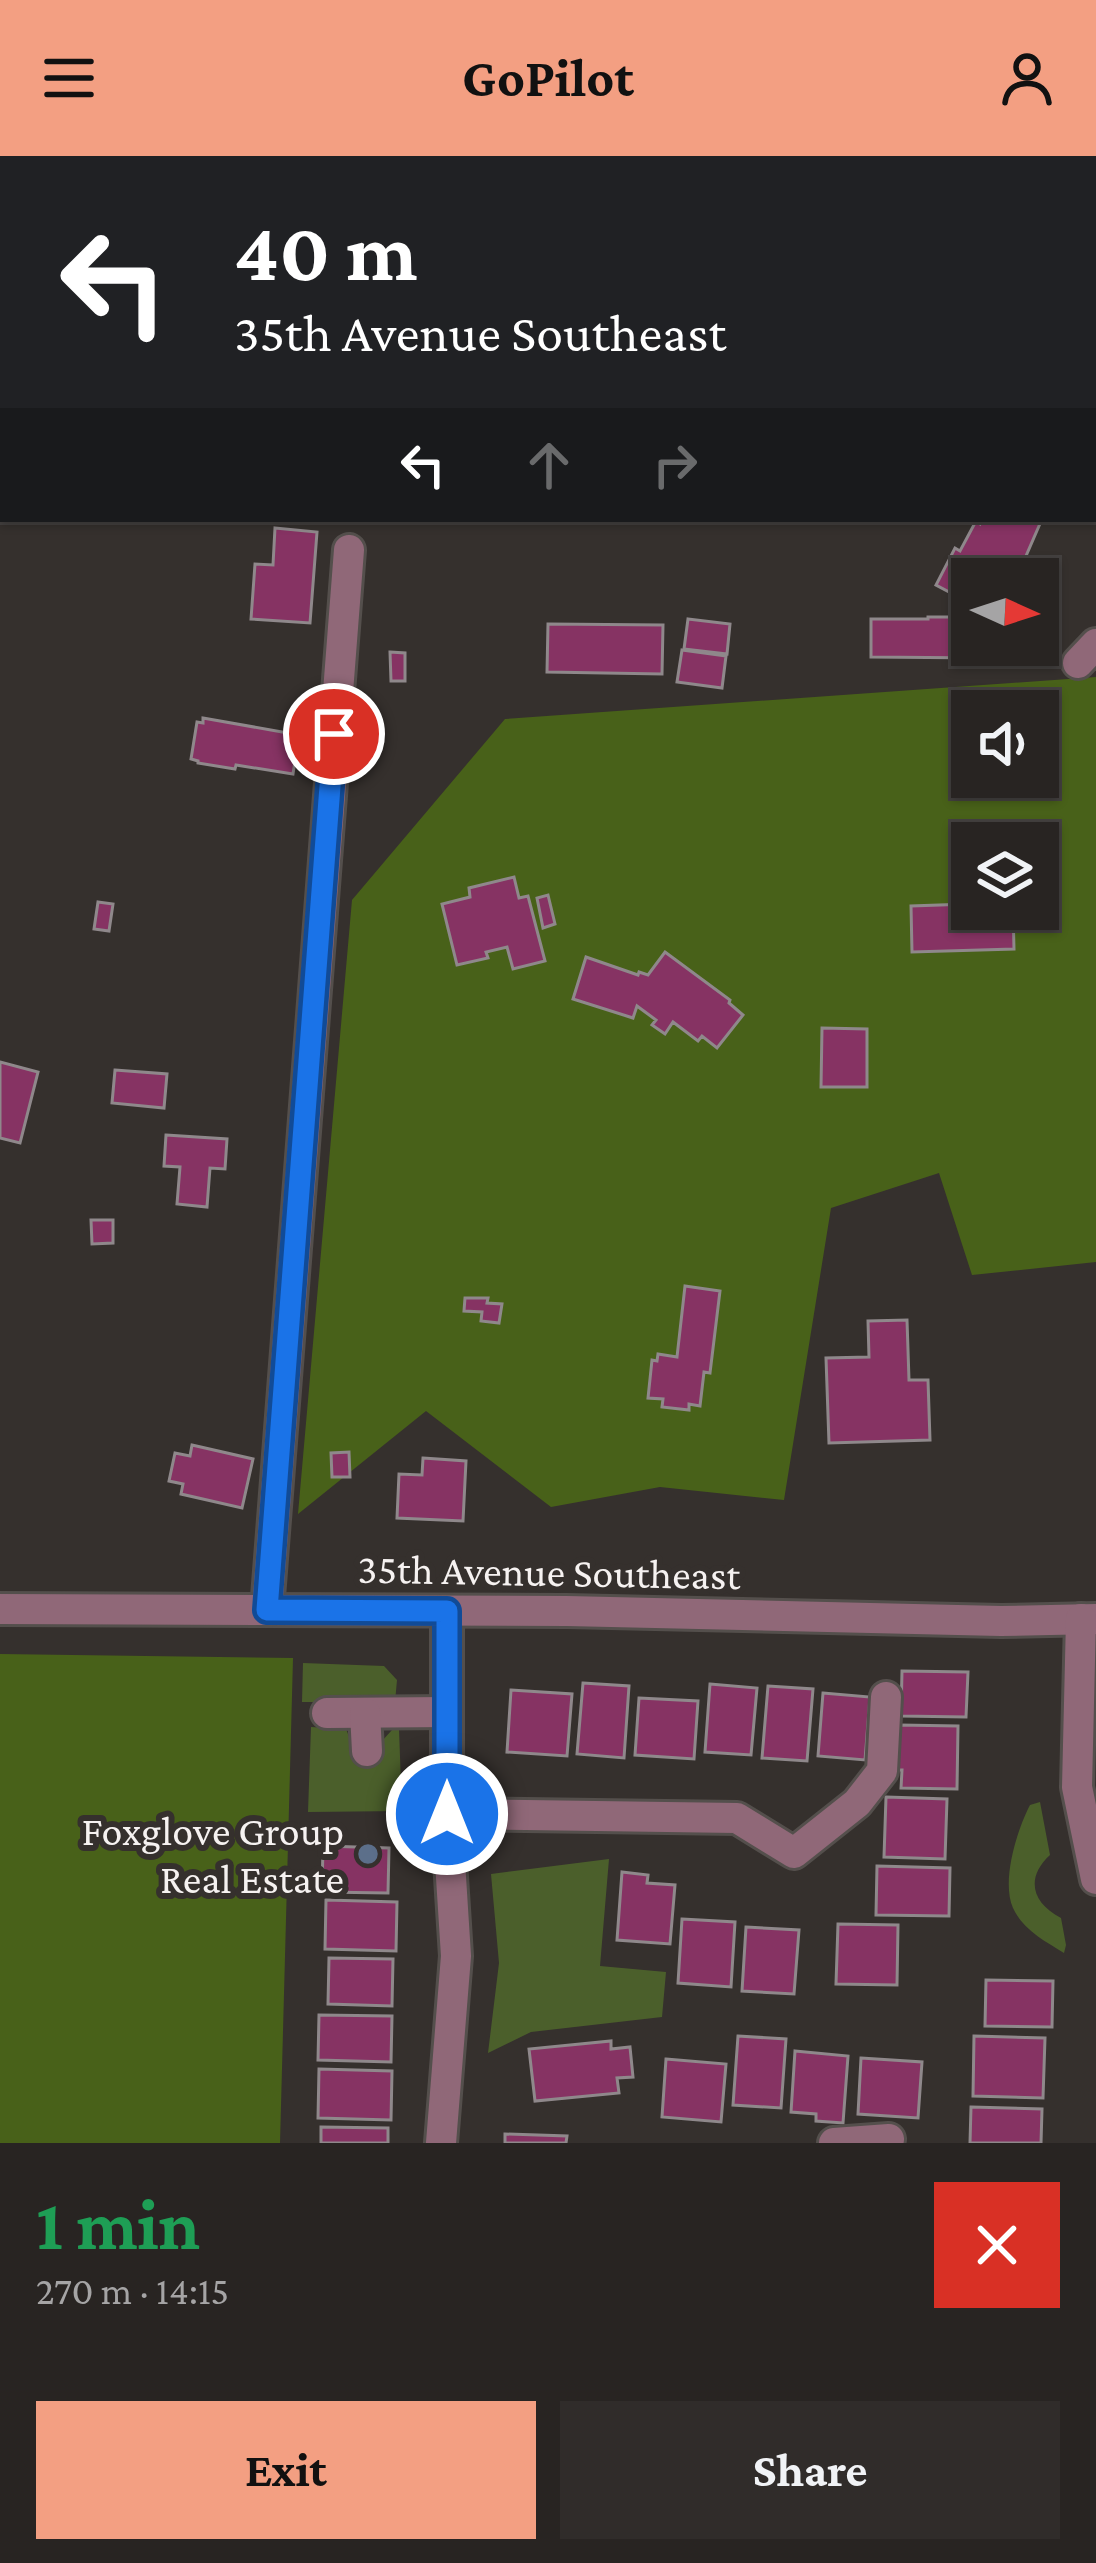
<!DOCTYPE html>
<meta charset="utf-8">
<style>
:root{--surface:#282422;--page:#302c2a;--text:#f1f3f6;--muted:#a5a4a5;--line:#444140;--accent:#f39f82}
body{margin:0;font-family:"Crimson Pro",serif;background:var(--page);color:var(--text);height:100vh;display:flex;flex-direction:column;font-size:45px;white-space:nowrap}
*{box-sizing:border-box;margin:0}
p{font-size:39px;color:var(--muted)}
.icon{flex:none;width:66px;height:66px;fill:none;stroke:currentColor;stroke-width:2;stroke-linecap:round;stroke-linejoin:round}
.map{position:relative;height:1987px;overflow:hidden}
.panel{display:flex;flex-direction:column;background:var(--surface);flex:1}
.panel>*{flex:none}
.banner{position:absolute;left:0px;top:0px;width:1098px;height:366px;box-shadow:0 3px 9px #0004,0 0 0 3px var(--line);background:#202124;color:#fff;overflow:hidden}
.needle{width:78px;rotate:93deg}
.fabs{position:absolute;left:951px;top:402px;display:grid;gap:24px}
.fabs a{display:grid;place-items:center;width:108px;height:108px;border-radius:0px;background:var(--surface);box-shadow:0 3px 9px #0004,0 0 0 3px var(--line);font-size:60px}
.pin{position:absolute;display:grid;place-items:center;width:102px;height:102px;color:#fff;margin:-51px;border:6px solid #fff;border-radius:50%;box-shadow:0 3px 12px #0007}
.me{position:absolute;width:132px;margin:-66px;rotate:0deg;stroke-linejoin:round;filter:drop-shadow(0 0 9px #0008)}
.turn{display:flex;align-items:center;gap:42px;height:252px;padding:0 36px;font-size:54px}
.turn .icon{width:156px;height:156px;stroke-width:2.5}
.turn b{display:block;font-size:84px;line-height:102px}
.lanes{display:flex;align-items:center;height:114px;padding:0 36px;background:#0003;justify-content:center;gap:60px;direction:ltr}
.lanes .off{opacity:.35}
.round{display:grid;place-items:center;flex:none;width:126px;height:126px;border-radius:0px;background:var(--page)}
.head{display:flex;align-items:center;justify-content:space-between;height:204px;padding:0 36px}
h1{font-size:72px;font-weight:700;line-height:90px;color:#1e9e55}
.action{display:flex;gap:24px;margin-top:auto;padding:24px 36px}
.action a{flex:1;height:138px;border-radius:0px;background:var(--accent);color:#111;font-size:48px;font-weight:700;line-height:138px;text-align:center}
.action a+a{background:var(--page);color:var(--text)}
header{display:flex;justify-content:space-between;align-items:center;height:156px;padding:0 36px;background:var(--accent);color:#111;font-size:54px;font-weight:700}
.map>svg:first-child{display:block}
.green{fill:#4b5f2b}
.forest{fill:#486119;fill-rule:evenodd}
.building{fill:#863363;stroke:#8f888b;stroke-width:3}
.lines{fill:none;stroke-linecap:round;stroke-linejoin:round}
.minor-casing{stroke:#544f4c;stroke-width:36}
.minor{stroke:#906878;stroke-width:30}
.route-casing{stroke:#114b97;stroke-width:30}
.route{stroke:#1a73e8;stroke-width:21}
.service-dot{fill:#5c6f8a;stroke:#35302d;stroke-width:4.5}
.labels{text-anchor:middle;stroke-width:12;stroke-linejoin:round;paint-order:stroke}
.street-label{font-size:42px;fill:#f6f2f1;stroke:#35302d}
.poi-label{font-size:42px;fill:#f6f2f1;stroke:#35302d;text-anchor:end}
</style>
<header><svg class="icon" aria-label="menu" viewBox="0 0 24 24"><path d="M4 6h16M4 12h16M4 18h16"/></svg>GoPilot<svg class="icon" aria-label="person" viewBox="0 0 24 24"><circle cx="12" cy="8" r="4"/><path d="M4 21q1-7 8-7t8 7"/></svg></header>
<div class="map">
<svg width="1096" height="1987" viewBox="0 0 1096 1987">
<rect width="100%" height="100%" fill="#35302d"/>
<g class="green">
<path d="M303,1507L384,1510L397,1524L395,1546H302Z"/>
<path d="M311,1571L346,1573L354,1593L376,1604L382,1585L392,1574L399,1573L402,1655L308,1656Z"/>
<path d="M1040,1646L1050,1699C1025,1722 1032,1747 1061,1762L1066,1789L1064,1797C1045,1785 1023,1774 1013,1752C1001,1725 1017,1674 1030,1649Z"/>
<path d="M609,1703L600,1810L666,1816L662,1861L531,1876L488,1897L499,1807L491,1718Z"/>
</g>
<g class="forest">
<path d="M1096,521V1106L972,1119L939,1017L831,1052L784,1344L660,1331L551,1351L426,1255L298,1358L352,744L505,563ZM972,555H1038V621H972ZM972,687H1038V753H972Z"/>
<path d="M0,1498L293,1502L280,1987H0Z"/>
</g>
<g class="building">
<path d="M982,363H1042L1016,423H972V448L936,429L955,392L960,395L976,365L980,368Z"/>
<path d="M275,372L317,376L310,467L251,463L255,408L273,409Z"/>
<path d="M928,461H972V489H985L984,502L871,501V463H928Z"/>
<path d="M688,463L730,468L727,498L684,493Z"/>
<path d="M548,468L663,469L662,518L547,516Z"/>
<path d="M682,494L726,500L722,532L677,526Z"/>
<path d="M390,496L405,497V525H391Z"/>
<path d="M203,562L299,579L293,618L236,609L235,613L198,607V605L191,603L197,566L203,567Z"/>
<path d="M514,721L519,742L528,740L545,805L513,813L507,791L486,796L488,802L457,809L442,748L470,741L469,732Z"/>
<path d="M968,737H972V753H1013L1014,793L912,796L911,750L968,748Z"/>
<path d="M548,739L555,768L543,772L537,742Z"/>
<path d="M98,746L113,748L109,775L94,773Z"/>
<path d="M665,796L730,844L729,847L743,859L717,892L702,880L698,885L673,866L665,878L652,869L656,864L637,850L633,862L573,843L586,801L638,819L639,816L648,819Z"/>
<path d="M822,872L867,873V931H821Z"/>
<path d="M0,906L38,916L20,987L0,982Z"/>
<path d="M115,914L167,918L164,952L112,947Z"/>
<path d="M166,979L227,983L225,1013L210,1012L207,1051L177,1048L180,1011L164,1010Z"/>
<path d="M91,1064H113V1087L92,1088Z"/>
<path d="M685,1130L720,1135L710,1217L704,1216L700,1250L689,1248V1254L662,1251L663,1243L648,1242L652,1204L657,1205L658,1198L677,1201Z"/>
<path d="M465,1142H488L487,1147L502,1148L499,1167L481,1165L482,1156L464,1155Z"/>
<path d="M907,1164L909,1224H928L930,1284L829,1287L826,1202L869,1201L868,1165Z"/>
<path d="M192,1289L253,1303L242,1352L181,1338L183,1328L169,1325L175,1297L190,1300Z"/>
<path d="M349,1296L350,1321H332L331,1297Z"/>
<path d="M423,1302L466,1305L463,1365L397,1362L399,1318L422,1319Z"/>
<path d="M902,1515L968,1516L966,1561L901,1560Z"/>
<path d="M583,1527L629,1530L624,1602L577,1598Z"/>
<path d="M710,1528L757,1532L751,1599L705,1596Z"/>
<path d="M768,1530L813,1533L807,1605L762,1602Z"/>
<path d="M511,1534L572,1538L567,1600L507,1596Z"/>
<path d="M823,1537L870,1541L865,1604L818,1600Z"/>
<path d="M639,1542L698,1545L694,1603L635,1599Z"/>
<path d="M899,1569L958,1570L957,1633L901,1632L902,1614H898Z"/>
<path d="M886,1641L947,1643L945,1703L884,1701Z"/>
<path d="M323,1690L389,1692L388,1737L322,1736Z"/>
<path d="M877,1710L950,1712L949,1760L876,1759Z"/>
<path d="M622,1716L648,1719L647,1727L675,1729L670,1788L617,1784Z"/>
<path d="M326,1744L397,1746L396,1795L325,1793Z"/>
<path d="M682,1763L735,1766L731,1831L678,1827Z"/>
<path d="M838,1768L898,1769L897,1829L836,1828Z"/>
<path d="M746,1771L799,1774L794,1838L742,1835Z"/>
<path d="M329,1802L393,1803L392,1850L328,1848Z"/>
<path d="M986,1824L1053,1825L1052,1871L985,1870Z"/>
<path d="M319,1859L392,1860L391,1906L318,1904Z"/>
<path d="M738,1880L786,1883L781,1952L733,1949Z"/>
<path d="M974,1880L1045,1882L1043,1942L973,1940Z"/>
<path d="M611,1885V1893L630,1891L633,1921L617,1922L619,1937L535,1945L529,1893Z"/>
<path d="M795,1895L848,1900L843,1967L816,1965V1958L791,1956Z"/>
<path d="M861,1902L922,1906L918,1962L858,1958Z"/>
<path d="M666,1903L726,1908L721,1966L662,1961Z"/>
<path d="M319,1913L392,1915L391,1964L318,1962Z"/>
<path d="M971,1951L1042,1953L1041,1987H970Z"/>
<path d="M321,1971L388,1972V1987H321Z"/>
<path d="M505,1978L567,1980L566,1987H505Z"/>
</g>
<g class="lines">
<defs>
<g id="minor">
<path d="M1078,507L1096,488"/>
<path d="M0,1453L567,1455L1001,1465L1096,1463"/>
<path d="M267,1454L349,394"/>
<path d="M1081,1463L1077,1631L1096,1723"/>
<path d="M327,1557L447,1556"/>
<path d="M365,1557L367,1595"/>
<path d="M447,1658L737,1662L794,1697L857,1647L882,1615L886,1541"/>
<path d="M441,1987L456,1800L447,1658V1455"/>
<path d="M834,1987L889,1983"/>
</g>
</defs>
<use href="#minor" class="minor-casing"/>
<use href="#minor" class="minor"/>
</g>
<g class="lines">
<defs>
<path id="route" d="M334,578L267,1454L447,1455V1658"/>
</defs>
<use href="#route" class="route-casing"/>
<use href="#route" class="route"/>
</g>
<circle class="service-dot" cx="368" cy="1698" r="12"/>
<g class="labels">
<g class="street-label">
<text transform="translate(549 1415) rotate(1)" y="15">35th Avenue Southeast</text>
</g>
<g class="poi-label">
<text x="344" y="1689">Foxglove Group<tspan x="344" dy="48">Real Estate</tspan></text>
</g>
</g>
</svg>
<div class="fabs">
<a><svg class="needle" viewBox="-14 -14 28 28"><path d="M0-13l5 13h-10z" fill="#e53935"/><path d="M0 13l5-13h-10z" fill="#a5a4a5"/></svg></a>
<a><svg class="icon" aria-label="sound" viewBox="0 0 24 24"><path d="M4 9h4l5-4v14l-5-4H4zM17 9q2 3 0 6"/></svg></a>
<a><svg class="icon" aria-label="layers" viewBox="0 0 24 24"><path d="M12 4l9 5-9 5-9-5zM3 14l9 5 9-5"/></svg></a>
</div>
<div class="pin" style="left:334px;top:578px;background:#d93025"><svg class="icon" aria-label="arrive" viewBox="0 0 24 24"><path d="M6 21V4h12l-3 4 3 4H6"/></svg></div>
<svg class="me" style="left:447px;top:1658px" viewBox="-20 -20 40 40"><circle r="17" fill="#1a73e8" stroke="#fff" stroke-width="3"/><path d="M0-11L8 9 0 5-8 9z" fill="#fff"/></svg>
<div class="banner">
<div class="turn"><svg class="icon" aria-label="left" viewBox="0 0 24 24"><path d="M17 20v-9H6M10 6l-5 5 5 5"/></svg><div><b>40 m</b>35th Avenue Southeast</div></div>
<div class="lanes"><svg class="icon" aria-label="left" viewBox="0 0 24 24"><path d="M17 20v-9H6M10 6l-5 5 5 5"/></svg><svg class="icon off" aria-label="ahead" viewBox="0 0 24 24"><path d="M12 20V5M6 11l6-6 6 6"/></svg><svg class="icon off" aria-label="right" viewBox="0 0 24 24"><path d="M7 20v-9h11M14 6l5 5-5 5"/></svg></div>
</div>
</div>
<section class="panel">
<div class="head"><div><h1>1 min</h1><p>270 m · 14:15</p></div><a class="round" style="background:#d93025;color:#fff"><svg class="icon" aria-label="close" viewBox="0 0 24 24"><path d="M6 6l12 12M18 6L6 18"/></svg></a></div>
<div class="action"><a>Exit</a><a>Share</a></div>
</section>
